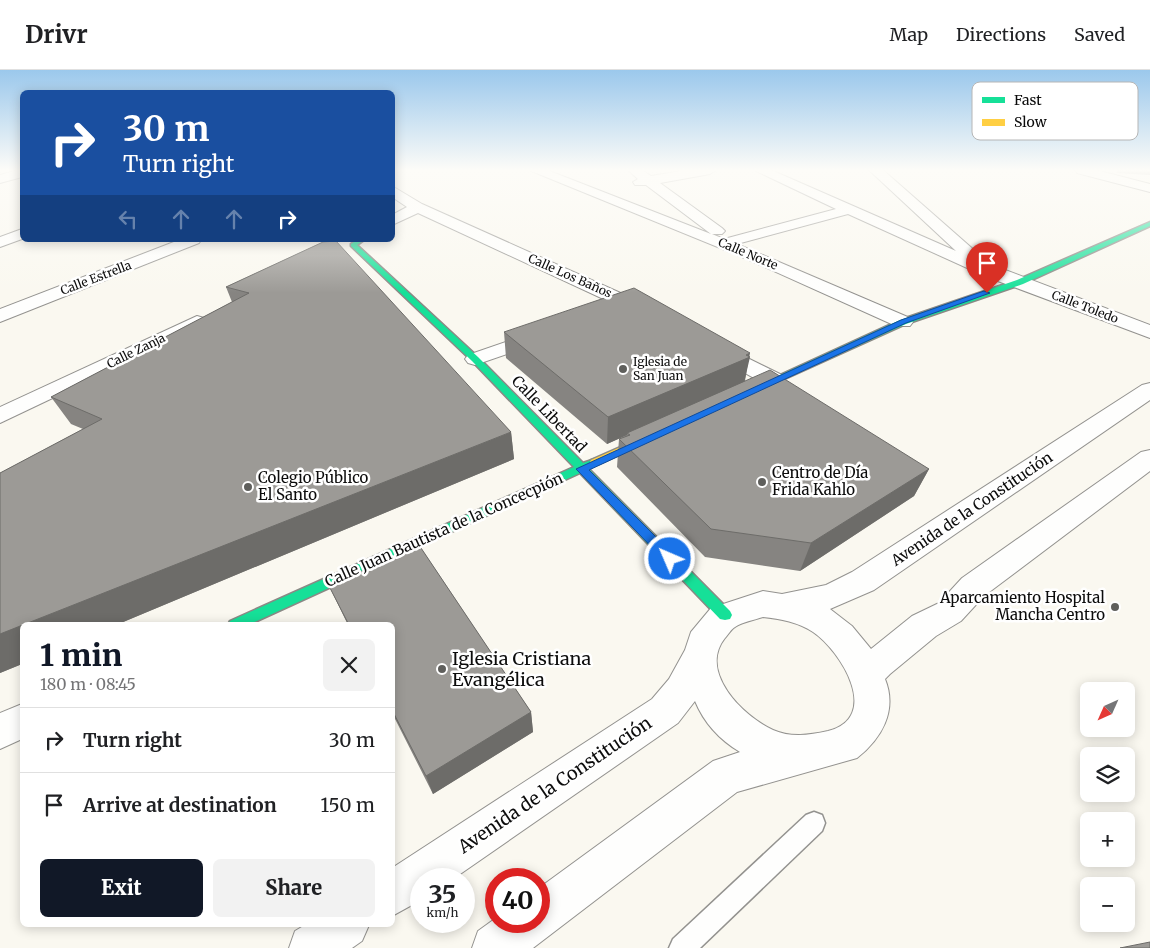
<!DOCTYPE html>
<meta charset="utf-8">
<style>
:root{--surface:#fff;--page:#f2f2f2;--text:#202124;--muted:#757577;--line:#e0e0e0;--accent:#111827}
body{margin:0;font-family:Merriweather,serif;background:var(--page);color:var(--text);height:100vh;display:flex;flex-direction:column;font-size:19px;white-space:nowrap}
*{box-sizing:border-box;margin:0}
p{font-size:16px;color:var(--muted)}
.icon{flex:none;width:28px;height:28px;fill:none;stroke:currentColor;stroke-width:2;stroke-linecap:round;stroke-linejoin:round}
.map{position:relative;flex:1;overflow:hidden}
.details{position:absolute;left:20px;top:552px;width:375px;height:305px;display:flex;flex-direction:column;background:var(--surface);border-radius:8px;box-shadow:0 2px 12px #0003}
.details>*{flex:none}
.hud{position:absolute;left:20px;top:20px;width:375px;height:152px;border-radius:8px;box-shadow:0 2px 12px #0003;background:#1a4fa0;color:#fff;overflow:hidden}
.needle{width:32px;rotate:225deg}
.buttons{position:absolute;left:1080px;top:612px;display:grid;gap:10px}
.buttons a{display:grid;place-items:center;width:55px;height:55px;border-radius:8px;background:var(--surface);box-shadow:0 2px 12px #0003;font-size:25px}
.speed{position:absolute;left:410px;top:798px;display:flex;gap:10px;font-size:25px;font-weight:700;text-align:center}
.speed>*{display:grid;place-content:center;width:65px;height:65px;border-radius:50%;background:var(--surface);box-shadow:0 2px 12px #0003;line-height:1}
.speed small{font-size:12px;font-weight:400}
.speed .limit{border:8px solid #d22;background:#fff;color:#111}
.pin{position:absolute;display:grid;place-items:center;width:42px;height:42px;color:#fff;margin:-51px -21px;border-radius:50% 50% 50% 0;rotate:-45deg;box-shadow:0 0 5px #0007}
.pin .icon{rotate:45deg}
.me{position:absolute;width:55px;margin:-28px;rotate:315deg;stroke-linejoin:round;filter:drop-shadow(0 0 4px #0008)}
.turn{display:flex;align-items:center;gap:18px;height:105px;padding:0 20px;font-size:22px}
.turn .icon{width:65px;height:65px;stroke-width:2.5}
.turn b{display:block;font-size:35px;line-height:42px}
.lanes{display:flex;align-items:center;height:48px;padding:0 20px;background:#0003;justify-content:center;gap:25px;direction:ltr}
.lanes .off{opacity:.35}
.round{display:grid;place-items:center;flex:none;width:52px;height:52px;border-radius:8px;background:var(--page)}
.headline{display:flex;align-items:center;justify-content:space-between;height:85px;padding:0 20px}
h1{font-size:30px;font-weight:800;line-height:38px;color:var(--accent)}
.primary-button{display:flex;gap:10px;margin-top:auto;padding:10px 20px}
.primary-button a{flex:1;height:58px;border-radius:8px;background:var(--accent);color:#fff;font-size:20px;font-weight:800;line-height:58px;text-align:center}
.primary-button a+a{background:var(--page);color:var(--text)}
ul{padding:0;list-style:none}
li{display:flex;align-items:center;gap:15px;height:65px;padding:0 20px;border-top:1px solid var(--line)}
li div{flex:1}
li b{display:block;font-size:19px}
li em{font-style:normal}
header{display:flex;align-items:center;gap:30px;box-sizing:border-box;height:70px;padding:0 25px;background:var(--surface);border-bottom:1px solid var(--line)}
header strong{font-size:24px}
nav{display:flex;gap:28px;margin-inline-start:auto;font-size:18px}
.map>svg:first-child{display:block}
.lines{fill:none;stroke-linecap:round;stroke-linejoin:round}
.lane-casing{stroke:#93928f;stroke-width:3}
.street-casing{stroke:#93928f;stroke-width:2}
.fast-casing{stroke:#8a8985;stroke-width:3}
.slow-casing{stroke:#8a8985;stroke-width:3}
.lane{fill:#fefefd;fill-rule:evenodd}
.street{fill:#fefefd;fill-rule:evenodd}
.fast{fill:#16e098;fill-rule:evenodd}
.slow{fill:#ffcf43;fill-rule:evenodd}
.wall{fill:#868481}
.shaded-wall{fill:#6d6c69}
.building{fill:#9c9a96;stroke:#6d6c69}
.route{fill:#1a73e8;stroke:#114b97}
.poi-dot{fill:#5f5f5c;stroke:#fff;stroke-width:2}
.labels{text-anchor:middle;stroke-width:5;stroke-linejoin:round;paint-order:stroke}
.far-street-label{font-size:12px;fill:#0c0c0c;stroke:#fff}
.far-poi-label{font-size:12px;fill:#0c0c0c;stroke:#fff;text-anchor:start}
.street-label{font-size:15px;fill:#0c0c0c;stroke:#fff}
.poi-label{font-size:15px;fill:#0c0c0c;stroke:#fff;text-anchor:start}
.near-poi-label{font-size:18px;fill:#0c0c0c;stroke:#fff;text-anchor:start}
.near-street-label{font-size:18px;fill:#0c0c0c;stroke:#fff}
.key{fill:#fff;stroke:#b6b6b6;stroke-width:1}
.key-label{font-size:14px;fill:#0c0c0c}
</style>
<header>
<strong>Drivr</strong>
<nav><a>Map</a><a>Directions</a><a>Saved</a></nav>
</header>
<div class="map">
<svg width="1150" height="878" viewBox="0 0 1150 878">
<rect width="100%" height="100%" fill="#faf8f0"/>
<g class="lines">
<defs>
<path id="lane" d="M814,742L822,745L825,753L822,761L700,878H669L673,869L806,745Z"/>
<g id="street">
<path d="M18,100H22V107L0,113V105Z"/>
<path d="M529,100H547L711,164L646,115H635L633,112L638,109L628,100H642L651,106L687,100H716L710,104L660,113L722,158L725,161L722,164H712L724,169L836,139L754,100H771L956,181L869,100H883L974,180L976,183L971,187L1150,255V268L987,207L848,144L737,174L910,248L913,252L910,256H896L747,189Z"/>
<path d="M1075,100H1096L1150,114V122L1077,103Z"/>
<path d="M392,116L422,134L654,238L656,242L654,246H640L418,143L392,155V145L407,137L392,127Z"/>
<path d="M22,159V169L0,177V167Z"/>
<path d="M179,170H201L199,173L0,252V239Z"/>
<path d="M197,246L204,248L207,252L204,256L0,353V337Z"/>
<path d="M541,260L548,262L551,266L548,270L475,295L468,293L465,289L468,285Z"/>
<path d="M715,272L782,305L785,310L782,315L774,317L766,315L708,282L705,278L708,274Z"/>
<path d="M1150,313V330L874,520L830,539L852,556L871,579L912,546L939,533L962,508L1141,382L1150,380V401L984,526L961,551L936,566L890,604L885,609C898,641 881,669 857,688L737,722L533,878H472L478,861L496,848V851H539V818L713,691L740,682C720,670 704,653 695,631L678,653L453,809H421V830L392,846V798L652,629L669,609L685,580L691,562L711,538L763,521L782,524L826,515L852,502L1142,315ZM763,547C781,549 798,552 813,562C841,581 882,647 828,661C810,665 791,668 773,660C743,646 698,602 725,568C728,565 731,559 735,557C742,552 754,550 763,547Z"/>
<path d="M22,634V669L0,679V643Z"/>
<path d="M305,855H369L362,871L352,878H289L295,861Z"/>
</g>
<g id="fast">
<path d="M1150,152V156L1023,214L906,254L751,324H745L743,322L900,250L1017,210Z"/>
<path d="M357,170H364L357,175L478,287L583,393L595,389L599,390L600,392L589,399L730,541L732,545L730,549L725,550L720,549L580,403L248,555H228L230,551L574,397L472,291L351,176V174Z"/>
</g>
<path id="slow" d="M652,363L656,364L657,366L656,368L599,394H591L590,392L591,390Z"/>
</defs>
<use href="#lane" class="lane-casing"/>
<use href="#street" class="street-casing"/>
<use href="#fast" class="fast-casing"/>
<use href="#slow" class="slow-casing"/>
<use href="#lane" class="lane"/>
<use href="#street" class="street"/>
<use href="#fast" class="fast"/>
<use href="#slow" class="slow"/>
</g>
<g class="wall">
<path d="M1118,100H1150V105L1117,103Z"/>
<path d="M323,172L511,362L514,389L116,555H22V594L0,603V403L83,359L71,354L51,327L232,232L226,217Z"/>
<path d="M504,262L749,286L745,311L929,399L914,426L800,501L705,487L617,397L619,369L627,365L607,374L506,288Z"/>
<path d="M419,475L531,642L533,662L433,724L392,643V555H348L329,516Z"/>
</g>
<g class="shaded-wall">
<path d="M750,283L749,288L750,287L744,313L627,363V365L607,374L608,347Z"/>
<path d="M511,362L514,389L116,555H23Z"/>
<path d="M929,399L914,426L800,501L811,473Z"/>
<path d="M22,555V594L0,603V564Z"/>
<path d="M531,642L533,662L433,724L426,706Z"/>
</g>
<g class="building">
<path d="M336,171L511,362L0,564V403L102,349L51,327L249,223L226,217L323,172Z"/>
<path d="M634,218L750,283L746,285L750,287L608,347L504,262Z"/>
<path d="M770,300L929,399L811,473L711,459L619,369L630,365L627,363Z"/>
<path d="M419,475L531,642L426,706L392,640V555H349L329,516Z"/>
<path d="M1150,872V878H1120Z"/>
</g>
<linearGradient id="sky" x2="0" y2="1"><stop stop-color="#9bc8ec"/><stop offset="0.45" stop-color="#fdfcf8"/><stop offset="1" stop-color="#fdfcf8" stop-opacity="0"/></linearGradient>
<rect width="1150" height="223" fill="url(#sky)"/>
<path class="route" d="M984,221L990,223L906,253L589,400L675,486L677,489L675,492H666L576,399L901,250Z"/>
<g class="poi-dot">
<circle cx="623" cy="299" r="5"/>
<circle cx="762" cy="412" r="5"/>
<circle cx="248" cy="417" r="5"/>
<circle cx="1115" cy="537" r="5"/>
<circle cx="442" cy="599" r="5"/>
</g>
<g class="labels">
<g class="far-street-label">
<text transform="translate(748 184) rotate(23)" y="4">Calle Norte</text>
<text transform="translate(570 206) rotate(24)" y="4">Calle Los Baños</text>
<text transform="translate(96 208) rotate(-21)" y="4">Calle Estrella</text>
<text transform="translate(1085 237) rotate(21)" y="4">Calle Toledo</text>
<text transform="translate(136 281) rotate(-26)" y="4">Calle Zanja</text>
</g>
<g class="far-poi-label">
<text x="633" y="296">Iglesia de<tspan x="633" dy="14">San Juan</tspan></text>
</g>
<g class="street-label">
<text transform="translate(549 344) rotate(46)" y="5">Calle Libertad</text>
<text transform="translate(972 439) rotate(-34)" y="5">Avenida de la Constitución</text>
<text transform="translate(444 460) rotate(-24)" y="5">Calle Juan Bautista de la Concecpión</text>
</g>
<g class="poi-label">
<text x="772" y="408">Centro de Día<tspan x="772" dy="17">Frida Kahlo</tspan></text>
<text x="258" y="413">Colegio Público<tspan x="258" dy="17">El Santo</tspan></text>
<text x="1105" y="533" text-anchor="end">Aparcamiento Hospital<tspan x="1105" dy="17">Mancha Centro</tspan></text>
</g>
<g class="near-poi-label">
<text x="452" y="595">Iglesia Cristiana<tspan x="452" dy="21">Evangélica</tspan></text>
</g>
<g class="near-street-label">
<text transform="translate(555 715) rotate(-34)" y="6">Avenida de la Constitución</text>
</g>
</g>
<rect x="972" y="12" width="166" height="58" rx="8" class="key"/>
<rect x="982" y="27" width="23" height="6" fill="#16e098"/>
<rect x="982" y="49" width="23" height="7" fill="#ffcf43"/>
<g class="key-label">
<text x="1014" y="35">Fast</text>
<text x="1014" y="57">Slow</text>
</g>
</svg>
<div class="buttons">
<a><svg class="needle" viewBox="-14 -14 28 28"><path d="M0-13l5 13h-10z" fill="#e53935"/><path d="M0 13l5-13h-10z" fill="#757577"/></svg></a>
<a><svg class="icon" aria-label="layers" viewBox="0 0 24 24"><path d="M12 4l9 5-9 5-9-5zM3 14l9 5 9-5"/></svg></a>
<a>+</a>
<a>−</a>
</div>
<div class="speed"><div>35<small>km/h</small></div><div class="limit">40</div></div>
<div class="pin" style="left:987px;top:223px;background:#d93025"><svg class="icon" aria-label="arrive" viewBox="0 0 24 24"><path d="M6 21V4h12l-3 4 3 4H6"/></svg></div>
<svg class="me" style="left:670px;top:489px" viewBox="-20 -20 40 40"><circle r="17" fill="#1a73e8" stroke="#fff" stroke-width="3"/><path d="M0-11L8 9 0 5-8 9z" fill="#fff"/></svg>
<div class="hud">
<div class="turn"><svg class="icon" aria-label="right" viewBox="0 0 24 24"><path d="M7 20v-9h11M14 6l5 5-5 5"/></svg><div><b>30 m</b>Turn right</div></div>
<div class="lanes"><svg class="icon off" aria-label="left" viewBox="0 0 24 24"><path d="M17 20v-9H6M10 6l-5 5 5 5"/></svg><svg class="icon off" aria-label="ahead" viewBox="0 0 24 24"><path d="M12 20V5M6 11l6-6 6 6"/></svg><svg class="icon off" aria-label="ahead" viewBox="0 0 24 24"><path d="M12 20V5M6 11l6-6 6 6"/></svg><svg class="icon" aria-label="right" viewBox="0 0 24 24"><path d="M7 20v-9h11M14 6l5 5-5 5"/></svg></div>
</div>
<section class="details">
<div class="headline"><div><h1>1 min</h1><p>180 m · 08:45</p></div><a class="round"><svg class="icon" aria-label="close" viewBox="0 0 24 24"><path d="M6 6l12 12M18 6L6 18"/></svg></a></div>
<ul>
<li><svg class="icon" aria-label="right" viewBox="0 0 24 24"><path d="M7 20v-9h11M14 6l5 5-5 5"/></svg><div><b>Turn right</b></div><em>30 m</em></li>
<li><svg class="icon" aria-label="arrive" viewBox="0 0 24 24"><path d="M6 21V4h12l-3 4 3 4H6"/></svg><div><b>Arrive at destination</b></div><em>150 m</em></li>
</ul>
<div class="primary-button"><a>Exit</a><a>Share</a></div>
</section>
</div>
